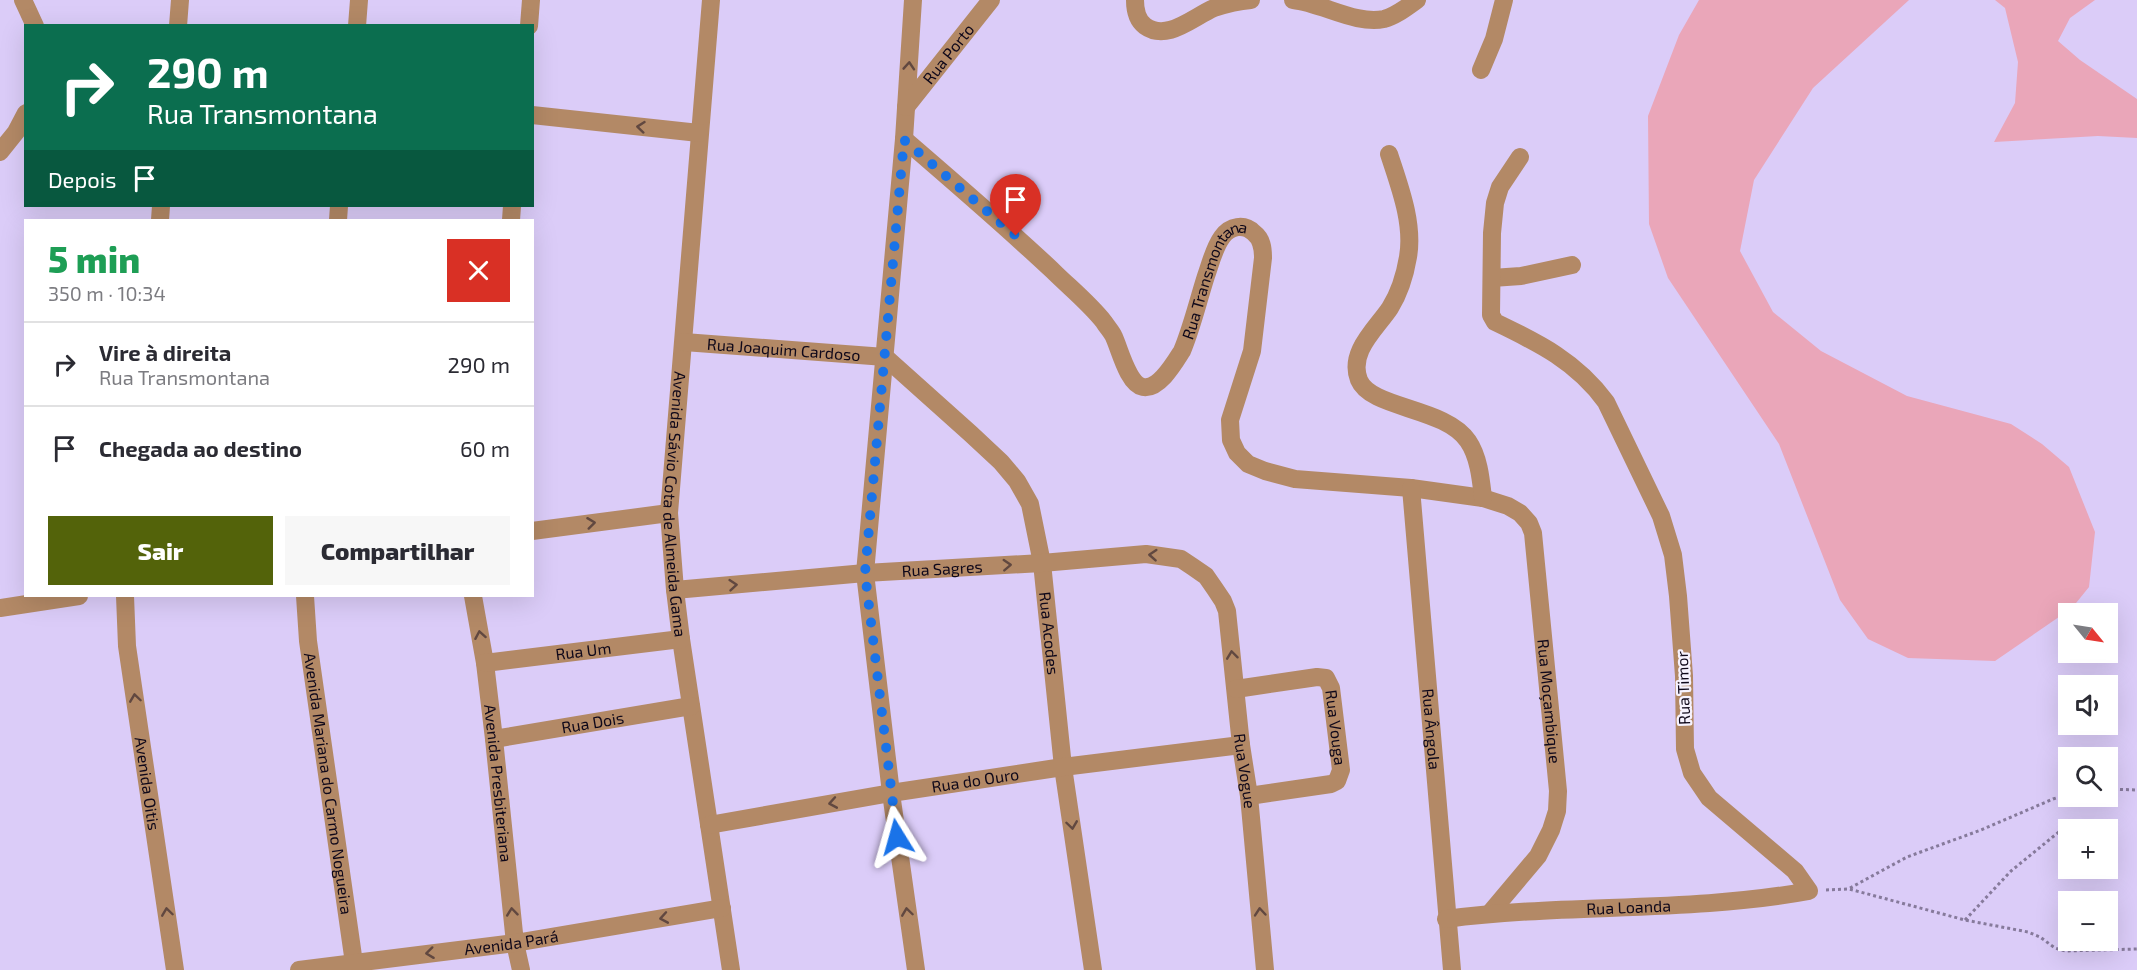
<!DOCTYPE html>
<html lang="pt">
<meta charset="utf-8">
<style>
:root{--surface:#fff;--page:#f7f7f7;--text:#2b2b33;--muted:#7c7c81;--line:#e1e1e2;--accent:#53630a}
body{margin:0;font-family:"Exo 2",sans-serif;background:var(--page);color:var(--text);height:100vh;display:flex;flex-direction:column;font-size:22px;white-space:nowrap}
*{box-sizing:border-box;margin:0}
p{font-size:20px;color:var(--muted)}
.icon{flex:none;width:33px;height:33px;fill:none;stroke:currentColor;stroke-width:2;stroke-linecap:round;stroke-linejoin:round}
.map{position:relative;flex:1;overflow:hidden}
.side{position:absolute;left:24px;top:219px;width:510px;height:378px;display:flex;flex-direction:column;background:var(--surface);border-radius:0px;box-shadow:0 6px 24px #0002}
.side>*{flex:none}
.banner{position:absolute;left:24px;top:24px;width:510px;height:183px;border-radius:0px;box-shadow:0 6px 24px #0002;background:#0b6e4f;color:#fff;overflow:hidden}
.needle{width:39px;rotate:120deg}
.tools{position:absolute;left:2058px;top:603px;display:grid;gap:12px}
.tools a{display:grid;place-items:center;width:60px;height:60px;border-radius:0px;background:var(--surface);box-shadow:0 6px 24px #0002;font-size:30px}
.pin{position:absolute;display:grid;place-items:center;width:51px;height:51px;color:#fff;margin:-62px -26px;border-radius:50% 50% 50% 0;rotate:-45deg;box-shadow:0 0 6px #0007}
.pin .icon{rotate:45deg}
.me{position:absolute;width:66px;margin:-33px;rotate:352deg;stroke-linejoin:round;filter:drop-shadow(0 0 4px #0008)}
.turn{display:flex;align-items:center;gap:21px;height:126px;padding:0 24px;font-size:27px}
.turn .icon{width:78px;height:78px;stroke-width:2.5}
.turn b{display:block;font-size:42px;line-height:51px}
.then{display:flex;align-items:center;height:57px;padding:0 24px;background:#0003;gap:12px;font-size:22px}
.round{display:grid;place-items:center;flex:none;width:63px;height:63px;border-radius:0px;background:var(--page)}
.headline{display:flex;align-items:center;justify-content:space-between;height:102px;padding:0 24px}
h1{font-size:36px;font-weight:800;line-height:45px;color:#1e9e55}
.primary-button{display:flex;gap:12px;margin-top:auto;padding:12px 24px}
.primary-button a{flex:1;height:69px;border-radius:0px;background:var(--accent);color:#fff;font-size:24px;font-weight:800;line-height:69px;text-align:center}
.primary-button a+a{background:var(--page);color:var(--text)}
ul{padding:0;list-style:none}
li{display:flex;align-items:center;gap:18px;height:84px;padding:0 24px;border-top:2px solid var(--line)}
li div{flex:1}
li b{display:block;font-size:22px}
li em{font-style:normal}
.map>svg:first-child{display:block}
.green{fill:#eaa6b9}
.lines{fill:none;stroke-linecap:round;stroke-linejoin:round}
.path{stroke:#867a9b;stroke-width:3;stroke-dasharray:3 3;stroke-linecap:butt}
.minor{stroke:#b38966;stroke-width:18}
.oneway{stroke:#614840}
.route{stroke:#1a73e8;stroke-width:10;stroke-dasharray:0 18}
.labels{text-anchor:middle;stroke-width:4.5;stroke-linejoin:round;paint-order:stroke}
.street-label{font-size:16px;fill:#0f081a;stroke:#f7f3ff}
</style>
<div class="map">
<svg width="2137" height="970" viewBox="0 0 2137 970">
<rect width="100%" height="100%" fill="#dbccf8"/>
<g class="green">
<path d="M1699,0H1909L1813,88L1754,180L1740,251L1773,312L1821,351L1907,396L2011,424L2042,444L2069,467L2095,532L2089,587L2072,608L1995,661L1908,658L1868,639L1840,600L1779,444L1668,278L1649,224L1648,116L1679,35Z"/>
<path d="M1995,0H2095L2070,18L2058,41L2080,60L2137,99V138L2098,136L1994,142L2015,103L2018,62L2005,8Z"/>
</g>
<g class="lines">
<g class="path">
<path d="M2108,789L2137,790"/>
<path d="M1850,888L1907,857L1981,830L2053,799L2068,794"/>
<path d="M1826,890L1849,889L1965,920L2028,932L2040,937L2055,948L2065,951L2137,949"/>
<path d="M1965,920L2011,871L2060,831"/>
</g>
<g class="minor">
<path d="M23,0L35,26"/>
<path id="s1" d="M711,0L669,513L675,590L681,639L731,970"/>
<path d="M913,0L904,139L865,573L891,793L916,970"/>
<path d="M1135,0C1135,10 1137,20 1145,26C1167,42 1193,17 1214,8C1226,4 1239,1 1251,0"/>
<path d="M1293,0C1322,3 1356,25 1384,19C1396,16 1407,7 1417,0"/>
<path d="M178,26L180,0"/>
<path d="M357,26L359,0"/>
<path d="M529,26L531,0"/>
<path d="M1481,70L1494,39L1504,0"/>
<path id="s2" d="M906,107L991,0"/>
<path d="M532,115L699,133"/>
<path id="s3" d="M904,139C954,182 1004,225 1052,270C1069,287 1089,303 1104,322C1107,327 1112,332 1114,337C1120,350 1128,384 1143,387C1159,390 1175,362 1182,351C1192,327 1198,301 1206,276C1211,262 1214,248 1222,237C1230,226 1244,223 1254,233C1262,239 1263,248 1263,258L1252,351L1230,420L1231,440L1237,453L1248,464L1265,471L1295,479L1411,488L1483,498L1508,506L1520,513L1529,523L1533,533L1558,791L1557,811L1551,830L1538,856L1490,913"/>
<path d="M0,152L16,132L26,113"/>
<path d="M1389,154C1399,185 1414,223 1408,257C1405,275 1400,292 1390,308C1376,329 1348,352 1359,380C1371,409 1445,407 1468,441C1479,457 1481,480 1483,498"/>
<path d="M160,220L161,206"/>
<path d="M338,220L339,206"/>
<path d="M511,220L512,206"/>
<path d="M1492,278L1521,276L1572,265"/>
<path id="s4" d="M684,342L885,357L971,434L1001,462L1017,481L1030,504L1042,563L1063,767L1093,970"/>
<path id="s5" d="M1411,488L1452,970"/>
<path d="M532,531L669,513"/>
<path id="s6" d="M675,590L865,573L1042,563L1146,554L1181,559L1193,567L1206,576L1215,589L1223,601L1227,611L1241,745L1249,796L1265,970"/>
<path id="s7" d="M125,596L127,646L175,970"/>
<path id="s8" d="M305,596L308,641L355,970"/>
<path id="s9" d="M473,596L485,663L494,739L515,943L521,970"/>
<path d="M0,608L79,596"/>
<path id="s10" d="M485,663L681,639"/>
<path id="s11" d="M1236,689L1317,677L1326,678L1331,688L1341,770L1337,781L1331,784L1249,796"/>
<path id="s12" d="M494,739L691,706"/>
<path id="s13" d="M709,825L891,793L1063,767L1241,745"/>
<path id="s14" d="M1446,919C1567,903 1689,913 1809,891L1795,871L1709,798L1692,773L1685,749L1684,676L1678,596L1673,555L1661,516L1606,402C1577,362 1539,343 1495,322L1491,315L1492,233L1495,203L1500,187L1520,157"/>
<path id="s15" d="M299,970L515,943L722,908"/>
</g>
</g>
<defs><path id="oneway-chevron" d="M-2-3.5L2.5 0L-2 3.5" fill="none" stroke-width="1.6" stroke-linecap="round" stroke-linejoin="round" transform="scale(1.5)"/></defs>
<g class="oneway">
<use href="#oneway-chevron" transform="translate(909 66) rotate(-86)"/>
<use href="#oneway-chevron" transform="translate(641 127) rotate(-174)"/>
<use href="#oneway-chevron" transform="translate(591 523) rotate(-7)"/>
<use href="#oneway-chevron" transform="translate(1153 555) rotate(-176)"/>
<use href="#oneway-chevron" transform="translate(1007 565) rotate(-3)"/>
<use href="#oneway-chevron" transform="translate(733 585) rotate(-5)"/>
<use href="#oneway-chevron" transform="translate(480 635) rotate(-100)"/>
<use href="#oneway-chevron" transform="translate(1232 655) rotate(-97)"/>
<use href="#oneway-chevron" transform="translate(135 698) rotate(-98)"/>
<use href="#oneway-chevron" transform="translate(833 803) rotate(170)"/>
<use href="#oneway-chevron" transform="translate(1072 825) rotate(82)"/>
<use href="#oneway-chevron" transform="translate(167 912) rotate(-98)"/>
<use href="#oneway-chevron" transform="translate(512 912) rotate(-96)"/>
<use href="#oneway-chevron" transform="translate(907 912) rotate(-98)"/>
<use href="#oneway-chevron" transform="translate(1260 912) rotate(-95)"/>
<use href="#oneway-chevron" transform="translate(664 918) rotate(170)"/>
<use href="#oneway-chevron" transform="translate(430 953) rotate(173)"/>
</g>
<g class="lines">
<path class="route" d="M897,837L865,573L904,140L1016,236"/>
</g>
<g class="labels">
<g class="street-label">
<text dy="6" stroke="none"><textPath href="#s2" startOffset="68">Rua Porto</textPath></text>
<text dy="6" stroke="none"><textPath href="#s3" startOffset="486">Rua Transmontana</textPath></text>
<text dy="6" stroke="none"><textPath href="#s4" startOffset="100">Rua Joaquim Cardoso</textPath></text>
<text dy="6" stroke="none"><textPath href="#s1" startOffset="506">Avenida Sávio Cota de Almeida Gama</textPath></text>
<text dy="6" stroke="none"><textPath href="#s6" startOffset="268">Rua Sagres</textPath></text>
<text dy="6" stroke="none"><textPath href="#s4" startOffset="540">Rua Acodes</textPath></text>
<text dy="6" stroke="none"><textPath href="#s10" startOffset="99">Rua Um</textPath></text>
<text transform="translate(1683 688) rotate(-92)" y="6">Rua Timor</text>
<text dy="6" stroke="none"><textPath href="#s3" startOffset="1278">Rua Moçambique</textPath></text>
<text dy="6" stroke="none"><textPath href="#s12" startOffset="100">Rua Dois</textPath></text>
<text dy="6" stroke="none"><textPath href="#s11" startOffset="142">Rua Vouga</textPath></text>
<text dy="6" stroke="none"><textPath href="#s5" startOffset="242">Rua Ângola</textPath></text>
<text dy="6" stroke="none"><textPath href="#s6" startOffset="740">Rua Vogue</textPath></text>
<text dy="6" stroke="none"><textPath href="#s13" startOffset="270">Rua do Ouro</textPath></text>
<text dy="6" stroke="none"><textPath href="#s7" startOffset="189">Avenida Oitis</textPath></text>
<text dy="6" stroke="none"><textPath href="#s8" startOffset="189">Avenida Mariana do Carmo Nogueira</textPath></text>
<text dy="6" stroke="none"><textPath href="#s9" startOffset="189">Avenida Presbiteriana</textPath></text>
<text dy="6" stroke="none"><textPath href="#s14" startOffset="183">Rua Loanda</textPath></text>
<text dy="6" stroke="none"><textPath href="#s15" startOffset="214">Avenida Pará</textPath></text>
</g>
</g>
</svg>
<div class="tools">
<a><svg class="needle" viewBox="-14 -14 28 28"><path d="M0-13l5 13h-10z" fill="#e53935"/><path d="M0 13l5-13h-10z" fill="#7c7c81"/></svg></a>
<a><svg class="icon" aria-label="sound" viewBox="0 0 24 24"><path d="M4 9h4l5-4v14l-5-4H4zM17 9q2 3 0 6"/></svg></a>
<a><svg class="icon" aria-label="search" viewBox="0 0 24 24"><circle cx="10" cy="10" r="6"/><path d="M15 15l6 6"/></svg></a>
<a>+</a>
<a>−</a>
</div>
<div class="pin" style="left:1016px;top:236px;background:#d93025"><svg class="icon" aria-label="arrive" viewBox="0 0 24 24"><path d="M6 21V4h12l-3 4 3 4H6"/></svg></div>
<svg class="me" style="left:897px;top:837px" viewBox="-20 -20 40 40"><path d="M0-17L14 15 0 8-14 15z" fill="#1a73e8" stroke="#fff" stroke-width="4"/></svg>
<div class="banner">
<div class="turn"><svg class="icon" aria-label="right" viewBox="0 0 24 24"><path d="M7 20v-9h11M14 6l5 5-5 5"/></svg><div><b>290 m</b>Rua Transmontana</div></div>
<div class="then">Depois<svg class="icon" aria-label="arrive" viewBox="0 0 24 24"><path d="M6 21V4h12l-3 4 3 4H6"/></svg></div>
</div>
<section class="side">
<div class="headline"><div><h1>5 min</h1><p>350 m · 10:34</p></div><a class="round" style="background:#d93025;color:#fff"><svg class="icon" aria-label="close" viewBox="0 0 24 24"><path d="M6 6l12 12M18 6L6 18"/></svg></a></div>
<ul>
<li><svg class="icon" aria-label="right" viewBox="0 0 24 24"><path d="M7 20v-9h11M14 6l5 5-5 5"/></svg><div><b>Vire à direita</b><p>Rua Transmontana</p></div><em>290 m</em></li>
<li><svg class="icon" aria-label="arrive" viewBox="0 0 24 24"><path d="M6 21V4h12l-3 4 3 4H6"/></svg><div><b>Chegada ao destino</b></div><em>60 m</em></li>
</ul>
<div class="primary-button"><a>Sair</a><a>Compartilhar</a></div>
</section>
</div>
